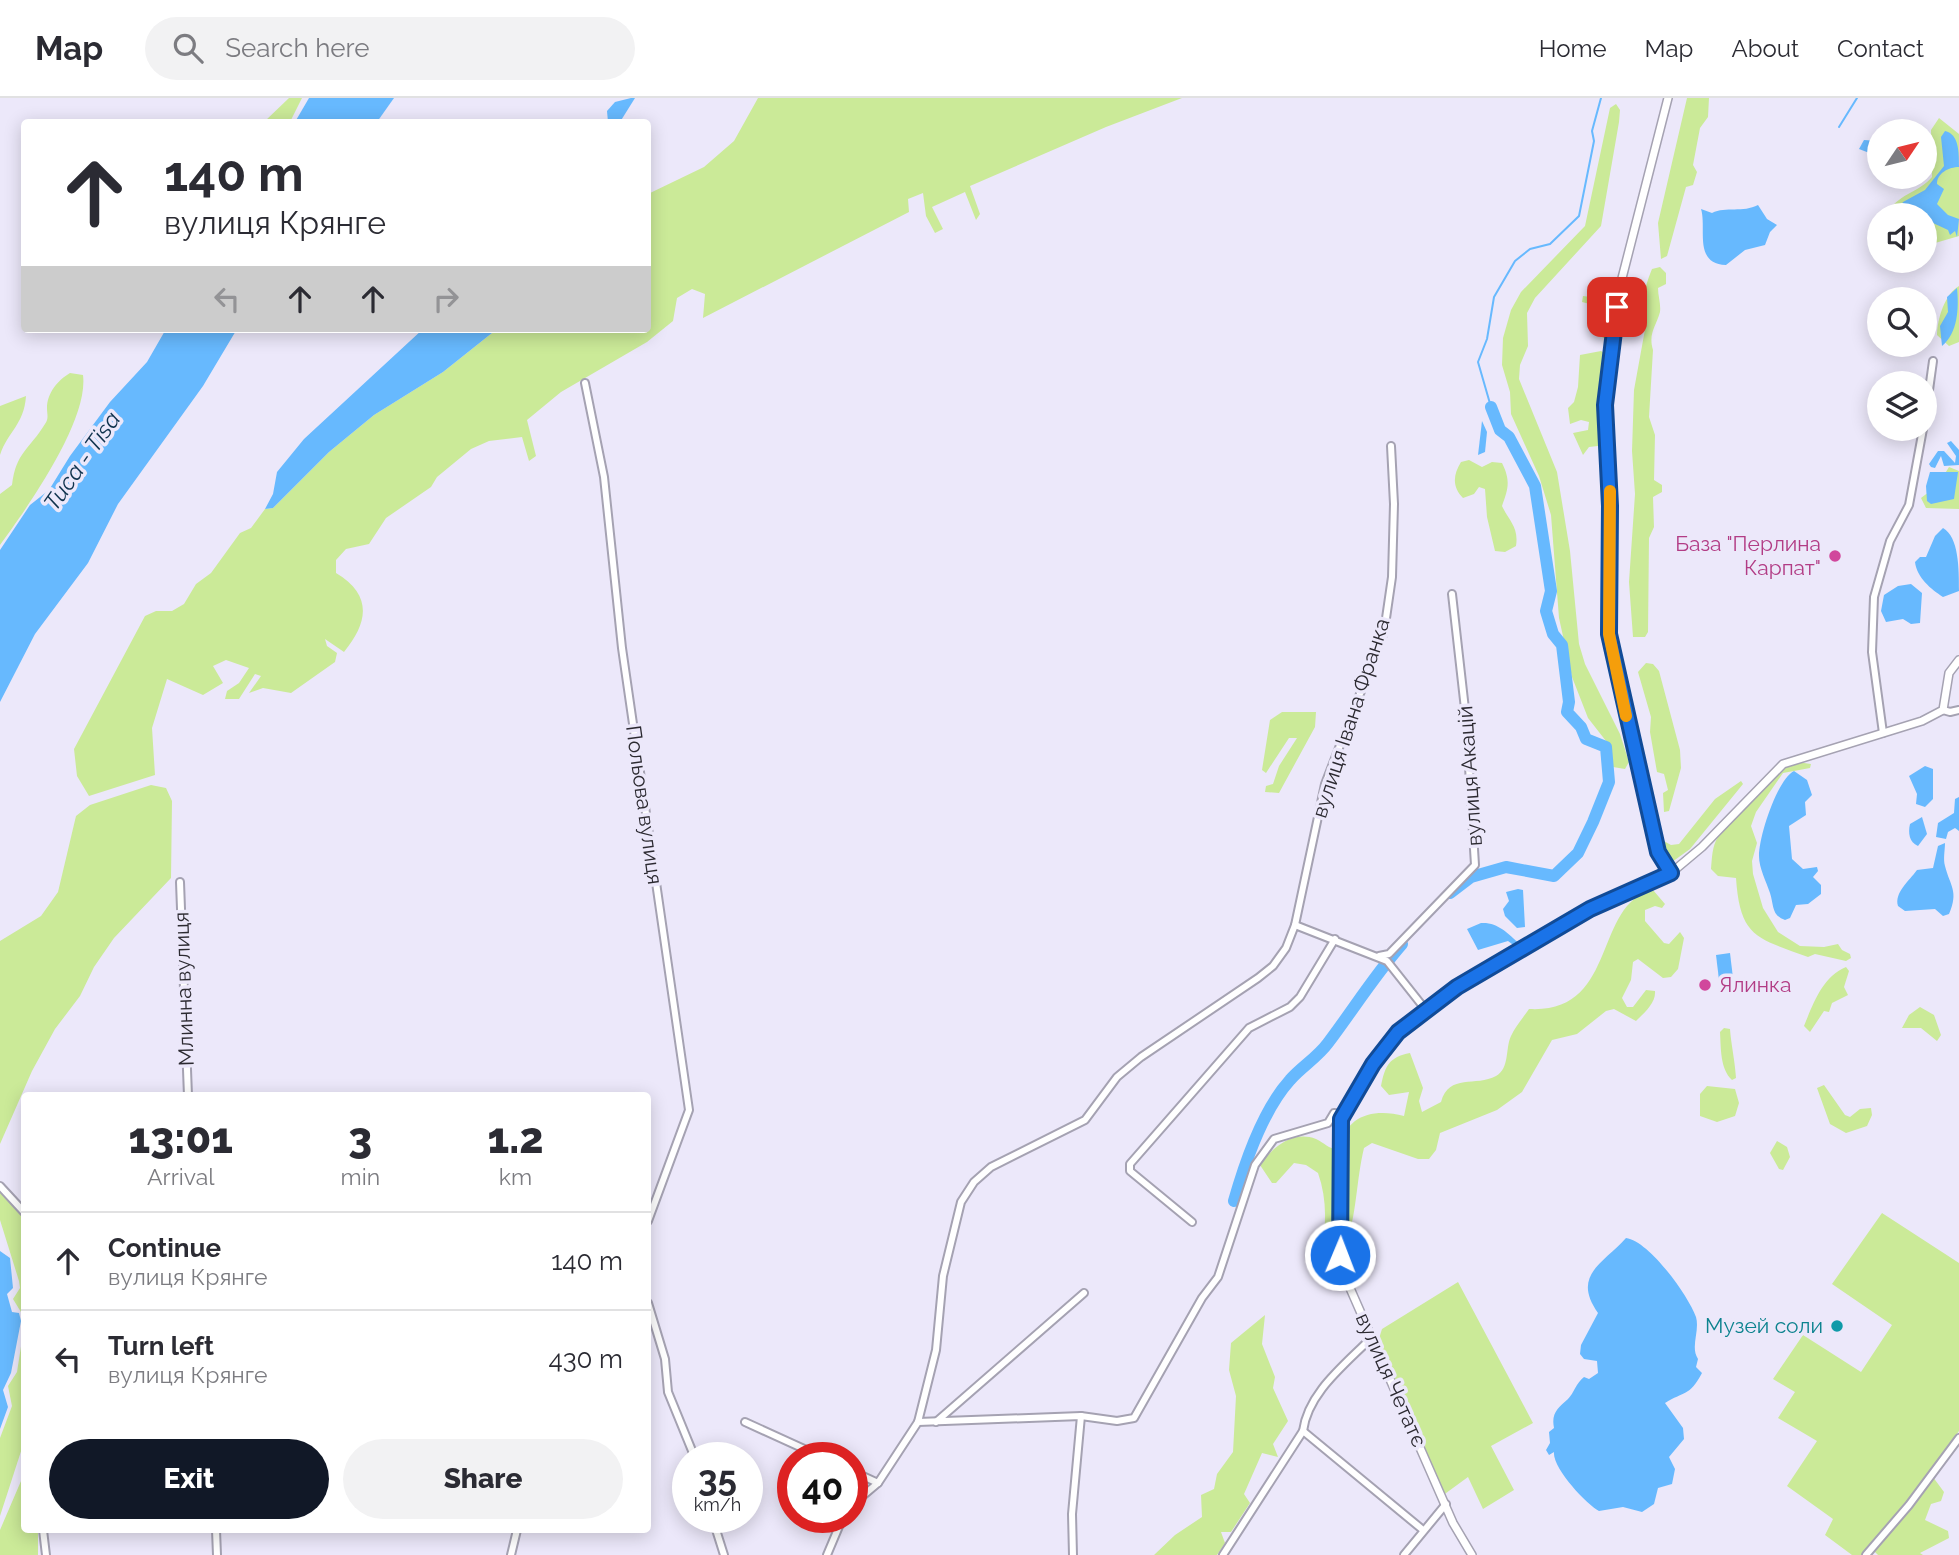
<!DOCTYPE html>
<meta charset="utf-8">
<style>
:root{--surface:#fff;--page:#f2f2f3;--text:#2b2b33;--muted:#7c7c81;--line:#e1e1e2;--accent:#111827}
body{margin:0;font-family:Raleway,sans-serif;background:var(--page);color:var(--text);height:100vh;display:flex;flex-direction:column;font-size:26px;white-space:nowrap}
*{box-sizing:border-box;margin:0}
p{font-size:23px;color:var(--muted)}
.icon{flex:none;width:38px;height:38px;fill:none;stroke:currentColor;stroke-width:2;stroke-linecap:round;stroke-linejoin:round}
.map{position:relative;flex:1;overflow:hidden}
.side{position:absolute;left:21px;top:994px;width:630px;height:441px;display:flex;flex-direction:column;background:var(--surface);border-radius:7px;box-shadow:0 4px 18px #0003}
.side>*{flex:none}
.top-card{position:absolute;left:21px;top:21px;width:630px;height:214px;border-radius:7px;box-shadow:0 4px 18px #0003;background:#fff;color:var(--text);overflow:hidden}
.needle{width:46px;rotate:55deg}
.fabs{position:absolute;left:1867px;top:21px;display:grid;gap:14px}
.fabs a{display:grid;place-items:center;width:70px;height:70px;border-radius:50%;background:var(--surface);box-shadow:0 4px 18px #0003;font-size:35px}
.speed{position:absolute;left:672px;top:1344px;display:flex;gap:14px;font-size:35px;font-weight:700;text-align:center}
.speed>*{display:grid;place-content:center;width:91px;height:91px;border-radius:50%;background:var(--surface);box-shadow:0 4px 18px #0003;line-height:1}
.speed small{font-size:18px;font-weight:400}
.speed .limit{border:10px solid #d22;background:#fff;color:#111}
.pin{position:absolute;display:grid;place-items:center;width:60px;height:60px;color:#fff;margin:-30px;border-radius:14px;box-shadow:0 4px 10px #0006}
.me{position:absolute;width:77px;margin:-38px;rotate:1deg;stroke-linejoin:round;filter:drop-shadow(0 0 5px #0008)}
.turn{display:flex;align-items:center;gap:24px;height:147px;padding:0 28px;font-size:32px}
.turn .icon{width:91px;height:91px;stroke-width:2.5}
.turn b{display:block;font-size:49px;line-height:60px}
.lanes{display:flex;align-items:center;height:66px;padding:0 28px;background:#0003;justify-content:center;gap:35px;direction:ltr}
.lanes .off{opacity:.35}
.eta{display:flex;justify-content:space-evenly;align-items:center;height:119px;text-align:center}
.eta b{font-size:42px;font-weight:800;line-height:49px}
.button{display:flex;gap:14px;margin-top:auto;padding:14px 28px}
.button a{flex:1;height:80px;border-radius:42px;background:var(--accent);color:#fff;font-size:28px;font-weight:800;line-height:80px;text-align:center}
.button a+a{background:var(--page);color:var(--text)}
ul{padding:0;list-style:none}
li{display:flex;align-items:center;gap:21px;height:98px;padding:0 28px;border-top:2px solid var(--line)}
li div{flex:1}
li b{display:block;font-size:26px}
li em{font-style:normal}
header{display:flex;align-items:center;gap:42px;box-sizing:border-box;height:98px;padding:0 35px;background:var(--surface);border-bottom:2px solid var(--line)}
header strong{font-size:33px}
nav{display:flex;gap:38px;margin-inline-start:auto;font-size:24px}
.search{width:490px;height:63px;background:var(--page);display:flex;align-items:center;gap:18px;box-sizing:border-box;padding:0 24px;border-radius:38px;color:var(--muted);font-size:26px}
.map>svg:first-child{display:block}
.green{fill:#cbea98}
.water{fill:#67b9fe}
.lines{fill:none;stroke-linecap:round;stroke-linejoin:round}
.stream{stroke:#67b9fe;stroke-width:2}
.river{stroke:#67b9fe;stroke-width:12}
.minor-casing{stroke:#a5a2b2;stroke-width:10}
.tertiary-casing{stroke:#a5a2b2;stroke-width:10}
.minor{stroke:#fff;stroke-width:6}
.tertiary{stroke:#fff;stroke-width:7}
.route-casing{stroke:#114b97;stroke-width:18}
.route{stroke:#1a73e8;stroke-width:12}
.slow{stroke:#f59e0b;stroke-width:12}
.hotel-dot{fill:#d1479c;stroke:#ece8fa;stroke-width:2.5}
.culture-dot{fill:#0f9aa8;stroke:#ece8fa;stroke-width:2.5}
.labels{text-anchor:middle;stroke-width:7;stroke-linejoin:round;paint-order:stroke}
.hotel-label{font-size:21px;fill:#b23c85;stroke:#ece8fa;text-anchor:end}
.street-label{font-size:21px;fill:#2c2a31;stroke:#ece8fa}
.culture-label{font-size:21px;fill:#0d838f;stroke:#ece8fa;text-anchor:end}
.water-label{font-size:23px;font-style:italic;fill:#0f324d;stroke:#ece8fa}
</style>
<header>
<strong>Map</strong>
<div class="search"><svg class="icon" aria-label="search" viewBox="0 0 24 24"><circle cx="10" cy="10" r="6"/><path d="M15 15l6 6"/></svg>Search here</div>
<nav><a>Home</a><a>Map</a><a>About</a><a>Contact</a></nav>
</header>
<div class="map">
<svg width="1959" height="1457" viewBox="0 0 1959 1457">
<rect width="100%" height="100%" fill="#ece8fa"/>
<g class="green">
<path d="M289,0H302L290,24H264Z"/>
<path d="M758,0H1182L1106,29L970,88L980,116L976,122L965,94L932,109L943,131L935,135L926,118L923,95L908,101L909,114L703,220L705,196L692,191L677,200L673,223L647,244L561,294L527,322L536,358L529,363L522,339L489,343L471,351L437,379L431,389L386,420L369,446L346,451L336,462V475C373,497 368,525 344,554L325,541L327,548L337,555L335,564L291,595L263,590L249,595L261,578L255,576L239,601H225L227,593L239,585L249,570L226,562L213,568L223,585L203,597L167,581L152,630L155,677L89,698L77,678L74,651L145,518L156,513H172L184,506L196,486L211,475L240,435L251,430L265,411L273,410L329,354L374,317L443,274L497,231H648V96L704,69L734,43Z"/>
<path d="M1687,0H1709L1708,19L1700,30L1693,67L1697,74L1693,87L1686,89L1667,158L1661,161L1658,125Z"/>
<path d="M1616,6L1620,12L1619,24L1601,128L1535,200L1527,215L1528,248L1520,267L1519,281L1557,374L1570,453L1579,546L1585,566L1620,636L1629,664L1625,671L1613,669L1606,643L1588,620L1572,579L1559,520L1551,417L1539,378L1511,316L1510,294L1502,267L1503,240L1511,212L1521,194L1585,128L1610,10Z"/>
<path d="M1939,20L1959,36V138L1925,148V117H1886C1898,95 1919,95 1932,79L1931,32Z"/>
<path d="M1660,169L1666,175V186L1658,190C1658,198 1661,206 1660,214C1656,229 1648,235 1653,252L1649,319L1655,337L1654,382L1662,387V394L1653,399L1654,429L1649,440L1648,534L1645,539H1633L1629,484L1635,396L1632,353L1634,292L1646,226C1639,209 1645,188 1652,171Z"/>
<path d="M1959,188V244L1949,248L1937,237C1937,221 1945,196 1959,188Z"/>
<path d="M1614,196L1608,240H1603L1595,229L1601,225V209L1582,204L1583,198L1598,200Z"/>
<path d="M1601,253L1606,256L1607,269L1605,372L1601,370L1598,348L1589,349L1583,357L1573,335L1588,332L1589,324L1581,322L1570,326L1568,310L1574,304L1578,289L1580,257Z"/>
<path d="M70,275L83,277C89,323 27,410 0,447V396L12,387C16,354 29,352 45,326C49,320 47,317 47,310C47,295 58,282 70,275Z"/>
<path d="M26,298C24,327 8,333 0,357V308Z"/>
<path d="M1469,362L1482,369L1492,364L1502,365C1511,383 1508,391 1502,408C1509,423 1519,429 1516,448L1505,454L1495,453L1487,419L1485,391L1479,389L1474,396L1463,400C1452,389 1453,377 1461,364Z"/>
<path d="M1949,369L1959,373V411L1926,410L1921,400L1938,387Z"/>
<path d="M1646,565L1653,566L1659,573L1680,652L1681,670L1669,713L1664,714L1663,695L1668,692L1664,676L1657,674L1650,634L1651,619L1638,574Z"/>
<path d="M1282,614H1316L1315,629L1279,695L1265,694L1266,688L1273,686L1279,668L1297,640H1289L1266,675L1262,672L1270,622Z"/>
<path d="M1797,664L1811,666L1810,670L1783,675L1756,714L1751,728L1757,745L1752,763L1753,776L1763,810L1778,834L1800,848L1824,849L1838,846L1842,852L1850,856L1851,860L1846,863L1815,856L1808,859C1757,840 1740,840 1736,780L1718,778L1711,771C1712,760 1712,748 1718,739C1733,716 1771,673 1797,664Z"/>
<path d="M1741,683L1743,686L1690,751L1672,764C1663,760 1658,753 1662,742L1671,747L1679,746L1715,701Z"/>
<path d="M151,687L166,690L172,703L171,780L114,840L94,869L80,898L55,931L32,973L0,1046V843L41,818L58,794L76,718L90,707Z"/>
<path d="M1653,792L1665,806L1662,810L1655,808L1645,812V823L1664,845L1669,846L1680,834L1684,840L1678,871L1671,879L1663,880L1638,861L1633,864L1631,882L1622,900L1627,909H1633L1646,892L1655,893C1656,905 1644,915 1636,923L1614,911L1606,913L1577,936L1552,942L1522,994L1497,1012L1440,1035L1436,1052L1429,1061H1418L1372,1045L1364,1050C1356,1083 1357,1118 1345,1149L1327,1150L1322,1147C1327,1122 1326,1098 1318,1075L1306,1067L1294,1065L1276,1085H1272L1260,1067C1272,1050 1292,1032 1316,1041C1325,1045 1329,1052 1340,1051C1345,1017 1374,1010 1404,1018L1409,994L1389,997L1381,988C1385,968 1389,959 1410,955L1423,990L1419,1003L1422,1014L1441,1004C1449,975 1476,989 1496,978C1510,970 1505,951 1511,938C1515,929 1523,920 1529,911C1619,916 1592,806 1653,792Z"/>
<path d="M1846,869L1849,873L1844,889L1848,897L1832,905L1829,914L1824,913L1810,934L1804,928C1813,906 1823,878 1846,869Z"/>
<path d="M1920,909L1934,917L1941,937L1937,943L1921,930H1902L1909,917Z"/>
<path d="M1724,930L1730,931C1731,946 1735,963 1736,980L1732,982C1720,971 1721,950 1720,934Z"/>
<path d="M1824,987L1845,1017L1850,1019L1860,1011L1871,1010L1872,1017L1867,1028L1846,1035L1830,1026L1817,990Z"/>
<path d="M1707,988L1735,991L1739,1005L1735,1018L1717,1024L1700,1018V996Z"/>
<path d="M1777,1043L1787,1049L1790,1059L1783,1072L1779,1071L1770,1055Z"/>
<path d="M0,1091L24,1117V1219L13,1201L20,1190L19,1183L0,1122Z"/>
<path d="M1882,1115L1959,1165V1333L1930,1375L1944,1394L1941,1403L1931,1406L1925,1422L1948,1433L1949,1440L1920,1455L1923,1457H1878L1874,1453L1895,1427L1890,1422L1863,1457H1852L1825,1437L1833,1421L1787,1388L1817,1343L1778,1320L1795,1294L1773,1281L1803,1237L1861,1274L1892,1227L1832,1186Z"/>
<path d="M1458,1184L1533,1325L1491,1348L1514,1392L1483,1411L1468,1379L1442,1398L1377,1247L1382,1231Z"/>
<path d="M1265,1217L1262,1246L1275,1279L1273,1290L1288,1323L1273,1346L1278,1359L1262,1355L1244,1396L1250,1405L1231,1434H1221L1225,1445L1217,1457H1154L1175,1437L1202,1419L1201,1397L1214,1391L1217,1376L1233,1354L1236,1298L1229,1272L1231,1245Z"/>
<path d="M24,1229V1344L0,1418V1340L12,1308L8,1288L17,1274Z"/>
<path d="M24,1376V1432H38V1457H0V1432Z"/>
</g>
<g class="water">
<path d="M309,0H394L377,24H295Z"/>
<path d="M631,0H635L620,24H608L607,13L615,4Z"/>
<path d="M1945,33C1959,36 1959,54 1959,69C1949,69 1937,75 1937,86L1944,91L1937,106L1948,117L1959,121L1957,139L1955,133L1950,137L1948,132L1933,125L1925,142V117H1895L1903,104L1925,92L1944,68L1941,39Z"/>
<path d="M1864,42L1879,43V54L1872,56L1859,51Z"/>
<path d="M1758,107L1767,121L1777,127L1770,134L1765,147L1745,152L1726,167C1693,166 1707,130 1701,111L1712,115C1726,108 1743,115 1758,107Z"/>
<path d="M1957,190C1959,210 1958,235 1942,248L1940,228L1948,214L1947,199Z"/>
<path d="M166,231H237L203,288L118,406L88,465L35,536L0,604V452L30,407L49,392L70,358L110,304L147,264Z"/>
<path d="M423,231H497L443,274L374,317L329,354L273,410L265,411L273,396L277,374L304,341Z"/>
<path d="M1482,323L1487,334L1485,354L1478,357Z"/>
<path d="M1951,343L1959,352V367L1944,368L1941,358L1935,370L1931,369L1929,366L1938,353H1944L1955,365L1956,358L1947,345Z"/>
<path d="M1930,374H1958L1954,401L1931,406L1927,403L1926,388Z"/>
<path d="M1943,430C1959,439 1959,471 1959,493L1943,499C1931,491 1917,480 1915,464L1920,459H1926L1935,438Z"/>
<path d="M1911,486L1922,495L1920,525L1911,526L1903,521L1886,524L1881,513L1884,497L1898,488Z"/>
<path d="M1925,668L1933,671V701L1925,709L1916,706L1917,696L1909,678Z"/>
<path d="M1794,673L1807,682L1812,697L1805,704L1806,717L1789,728L1792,761L1803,771L1817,769L1818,773L1813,779L1821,787V796L1808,806L1796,807L1790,820L1785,822C1771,817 1774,807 1770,795C1766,783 1759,770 1759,758C1759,738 1777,682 1794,673Z"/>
<path d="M1959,699V733L1955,730L1948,734L1946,741L1936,739L1938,725L1954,715L1955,701Z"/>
<path d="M1922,719L1927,736L1918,748C1909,744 1908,735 1910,726Z"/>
<path d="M1945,745C1945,752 1943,761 1945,768C1950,788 1959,793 1949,816L1943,818L1935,811L1905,813L1898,808C1894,795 1909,783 1917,772L1933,770L1938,748Z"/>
<path d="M1518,791L1523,792L1525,829L1517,830L1505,818L1503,811L1509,803L1506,794Z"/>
<path d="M1481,825C1498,824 1507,835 1520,846L1516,849L1508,843L1478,852L1467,831Z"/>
<path d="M1730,855L1733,880L1719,882L1716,857Z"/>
<path d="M1626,1140C1649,1143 1688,1197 1696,1219C1700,1233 1690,1249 1698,1261L1696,1269L1702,1275C1689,1299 1684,1293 1665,1305L1683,1330L1684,1341L1669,1359L1675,1371L1672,1386L1658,1390L1654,1406L1642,1414L1623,1409L1599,1413C1587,1407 1552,1370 1554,1354L1549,1357L1546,1352L1550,1345L1549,1334L1554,1330C1551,1315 1558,1310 1568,1301C1574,1295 1576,1285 1584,1279L1589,1281L1598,1275L1597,1263L1584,1261L1580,1256L1581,1247L1598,1215C1571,1177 1604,1165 1626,1140Z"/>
<path d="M0,1153L10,1160L13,1190L7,1196L12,1214L19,1215L21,1223L11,1275L3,1292L8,1309L0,1331Z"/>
</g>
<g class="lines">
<g class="stream">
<path d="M1839,29L1857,0"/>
<path d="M1491,309L1478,264L1487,241L1494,199L1515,163L1530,151L1550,146L1579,118L1594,43L1592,33L1601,0"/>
</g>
<g class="river">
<path d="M1450,795L1471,779L1506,769L1554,778L1578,755L1593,724L1609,684L1606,649L1586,641L1581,629L1567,614L1569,604L1562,547L1553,536L1546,513L1551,493L1535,388L1509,339L1500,332L1491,309"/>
<path d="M1234,1103C1245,1064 1262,1013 1290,982C1301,969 1317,960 1328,945C1353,912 1374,878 1402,846"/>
</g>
<defs>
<g id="minor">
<path d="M585,285L604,379L622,550L689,1012L648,1123"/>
<path d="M1925,321L1933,263"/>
<path d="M1943,612L1950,614L1959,612"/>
<path d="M1883,635L1872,554L1874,499L1890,443L1909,407L1923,331"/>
<path d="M180,784L188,998"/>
<path d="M1295,827L1387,863L1425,911"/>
<path d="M1379,858L1389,856L1475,767L1466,620L1452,496"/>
<path d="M0,1088L24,1114"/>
<path d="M1192,1124L1130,1073V1066L1249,930L1290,909L1300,899L1335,841"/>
<path d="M648,1205L665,1261L668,1294L695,1360"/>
<path d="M745,1324L824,1360"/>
<path d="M918,1324L1081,1318L1117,1323L1134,1320L1202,1200L1218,1179L1255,1067L1274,1041L1328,1025L1334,1015L1344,1016"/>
<path d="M936,1324L1084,1195"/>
<path d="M1303,1333L1423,1432"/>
<path d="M852,1373L878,1385"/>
<path d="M852,1407L878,1385L918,1324L936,1252L943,1178L961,1104L974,1084L991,1069L1085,1022L1117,979L1141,959L1258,880L1273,868L1286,850L1295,827L1325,686L1384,534L1392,479L1394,406L1391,348"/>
<path d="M712,1419L724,1457"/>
<path d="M43,1432L46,1457"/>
<path d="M216,1432L217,1457"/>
<path d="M511,1457L517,1432"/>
<path d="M827,1457L843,1419"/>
<path d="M1073,1457L1072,1416L1081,1318"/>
<path d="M1223,1457L1303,1333C1308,1294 1346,1266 1372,1239"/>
<path d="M1404,1457L1446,1406"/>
<path d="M1866,1457L1909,1407L1959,1340"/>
</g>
<g id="tertiary">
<path d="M1671,775L1702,749L1783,666L1922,623L1943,612L1949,575L1959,562"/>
<path d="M1472,1457L1453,1425L1346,1181L1340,1157L1343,1103L1339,1036L1341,1022L1373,966L1398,934L1457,889L1590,811L1671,775L1658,754L1611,550L1610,408L1605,307L1620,188L1668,0"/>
</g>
</defs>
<use href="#minor" class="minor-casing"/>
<use href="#tertiary" class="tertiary-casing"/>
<use href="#minor" class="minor"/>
<use href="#tertiary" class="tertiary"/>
</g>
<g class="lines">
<defs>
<path id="route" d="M1340,1157L1341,1021L1373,966L1398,934L1457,889L1590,811L1671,775L1658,754L1609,536L1610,408L1605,307L1617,209"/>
</defs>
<use href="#route" class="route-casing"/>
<use href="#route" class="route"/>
<path class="slow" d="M1610,393L1609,536L1626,618"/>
</g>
<g class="hotel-dot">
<circle cx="1835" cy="458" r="7"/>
<circle cx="1705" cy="887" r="7"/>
</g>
<circle class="culture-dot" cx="1837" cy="1228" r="7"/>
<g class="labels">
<g class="hotel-label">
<text x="1821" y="453">База "Перлина<tspan x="1821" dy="24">Карпат"</tspan></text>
<text x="1719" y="894" text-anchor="start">Ялинка</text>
</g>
<g class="street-label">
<text transform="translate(1351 620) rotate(-72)" y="7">вулиця Івана Франка</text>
<text transform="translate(1470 678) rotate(-94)" y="7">вулиця Акацій</text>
<text transform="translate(644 707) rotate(82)" y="7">Польова вулиця</text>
<text transform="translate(184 891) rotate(-92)" y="7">Млинна вулиця</text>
<text transform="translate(1391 1282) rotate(66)" y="7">вулиця Четатє</text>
</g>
<g class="culture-label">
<text x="1823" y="1235">Музей соли</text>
</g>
<g class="water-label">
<text transform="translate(82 363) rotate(-55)" y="8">Тиса - Tisa</text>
</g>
</g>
</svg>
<div class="fabs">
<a><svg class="needle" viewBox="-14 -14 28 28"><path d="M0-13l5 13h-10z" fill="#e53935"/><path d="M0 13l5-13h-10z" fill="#7c7c81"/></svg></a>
<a><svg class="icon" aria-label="sound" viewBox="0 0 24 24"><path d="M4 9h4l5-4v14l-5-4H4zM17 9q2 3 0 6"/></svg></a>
<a><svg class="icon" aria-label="search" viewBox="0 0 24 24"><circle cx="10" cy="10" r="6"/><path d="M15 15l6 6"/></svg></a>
<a><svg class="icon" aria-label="layers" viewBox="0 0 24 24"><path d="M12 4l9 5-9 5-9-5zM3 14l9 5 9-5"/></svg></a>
</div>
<div class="speed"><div>35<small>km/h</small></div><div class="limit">40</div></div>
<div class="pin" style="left:1617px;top:209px;background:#d93025"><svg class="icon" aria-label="arrive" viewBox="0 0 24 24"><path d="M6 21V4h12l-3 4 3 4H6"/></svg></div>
<svg class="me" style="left:1340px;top:1157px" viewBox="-20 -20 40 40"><circle r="17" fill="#1a73e8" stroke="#fff" stroke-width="3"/><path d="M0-11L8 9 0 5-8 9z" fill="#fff"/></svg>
<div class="top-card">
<div class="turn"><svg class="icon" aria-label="ahead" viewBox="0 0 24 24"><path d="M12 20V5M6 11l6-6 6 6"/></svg><div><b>140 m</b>вулиця Крянге</div></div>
<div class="lanes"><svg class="icon off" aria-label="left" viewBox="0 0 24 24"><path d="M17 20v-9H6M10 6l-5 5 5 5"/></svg><svg class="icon" aria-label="ahead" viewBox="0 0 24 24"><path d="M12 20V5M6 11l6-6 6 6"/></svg><svg class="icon" aria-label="ahead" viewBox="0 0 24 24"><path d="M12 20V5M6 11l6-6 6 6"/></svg><svg class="icon off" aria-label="right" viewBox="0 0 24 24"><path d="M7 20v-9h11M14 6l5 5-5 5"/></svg></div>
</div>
<section class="side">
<div class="eta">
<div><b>13:01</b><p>Arrival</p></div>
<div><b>3</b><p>min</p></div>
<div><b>1.2</b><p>km</p></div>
</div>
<ul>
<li><svg class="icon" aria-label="ahead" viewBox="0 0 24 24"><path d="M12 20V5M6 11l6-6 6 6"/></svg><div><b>Continue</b><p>вулиця Крянге</p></div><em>140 m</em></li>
<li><svg class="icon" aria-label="left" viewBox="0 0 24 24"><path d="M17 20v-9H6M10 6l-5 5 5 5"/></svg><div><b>Turn left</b><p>вулиця Крянге</p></div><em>430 m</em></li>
</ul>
<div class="button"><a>Exit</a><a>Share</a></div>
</section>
</div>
